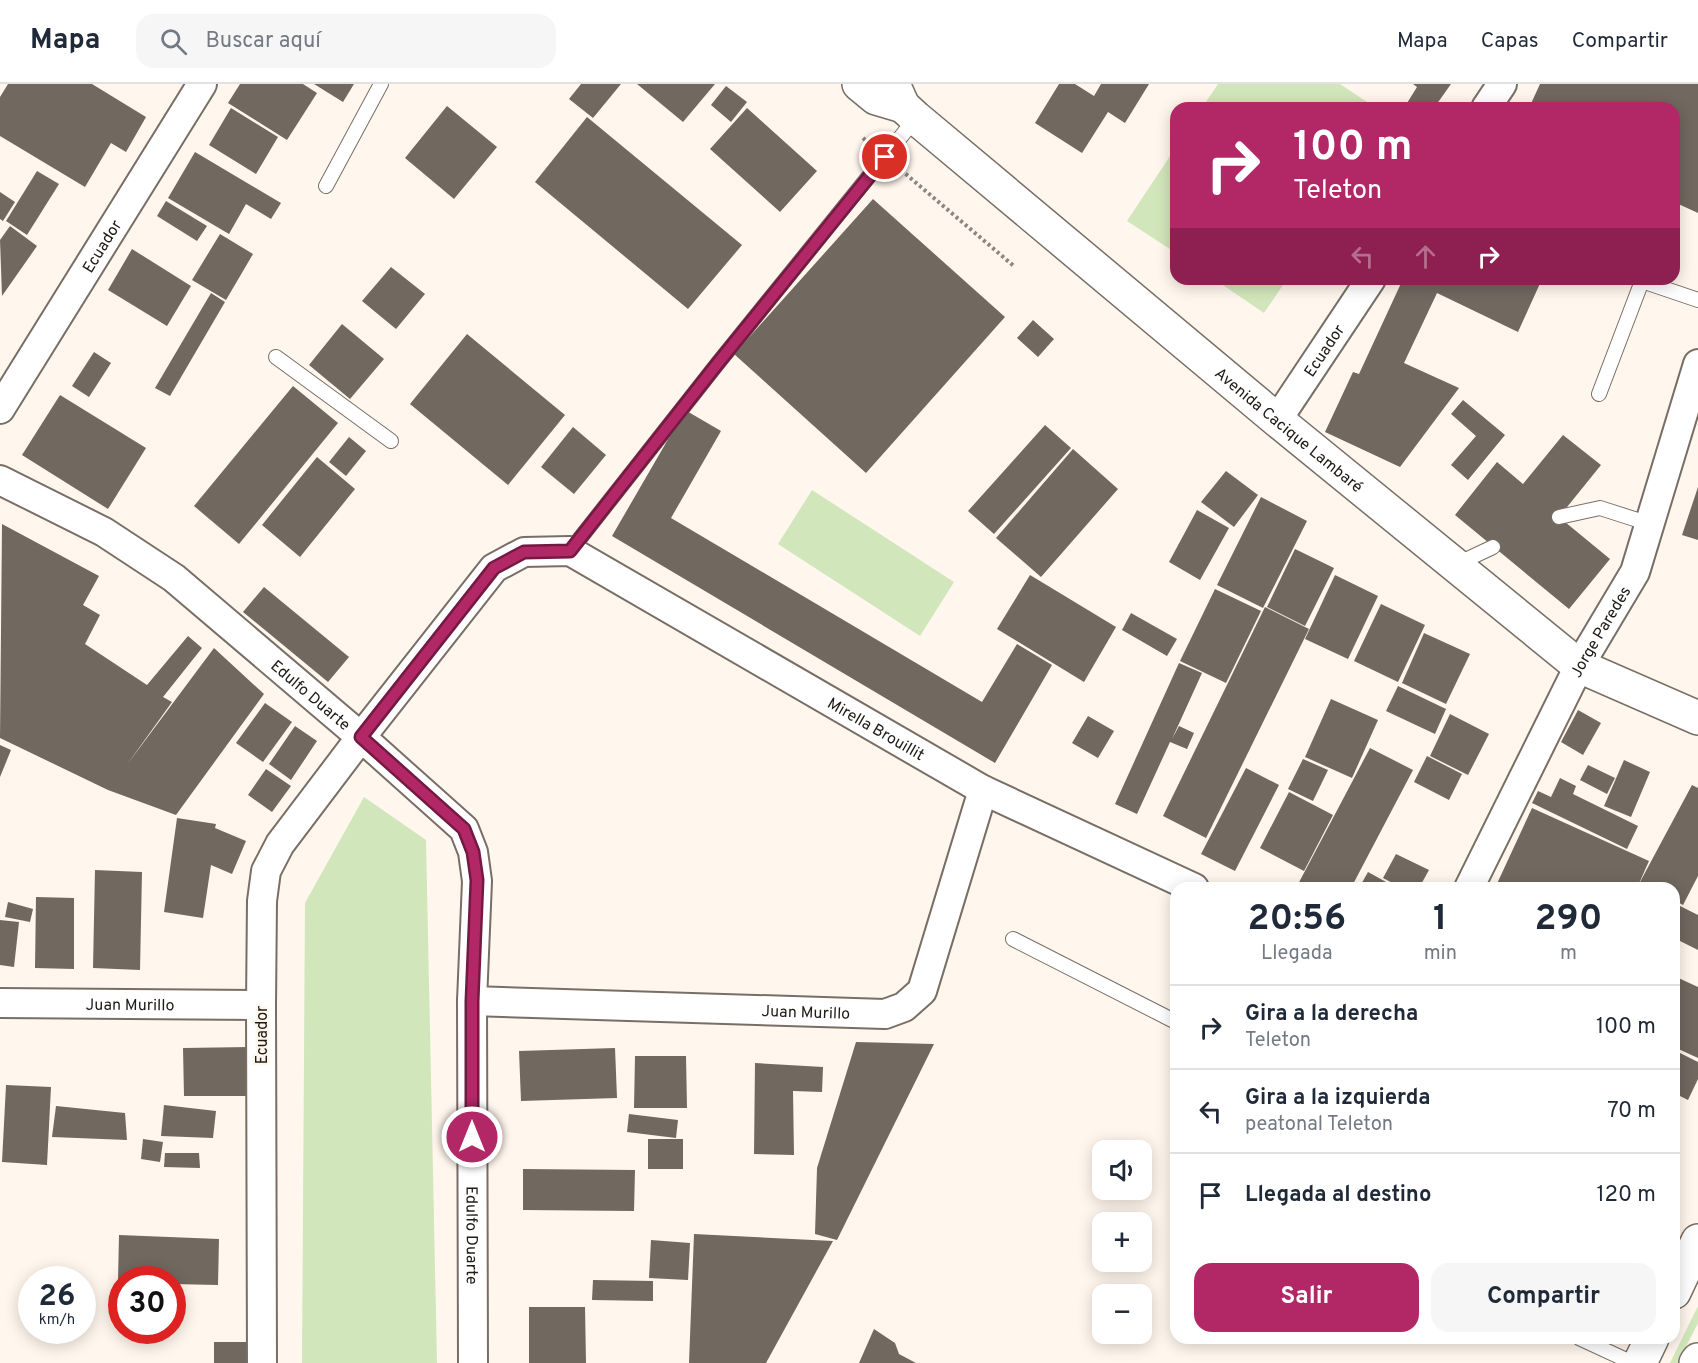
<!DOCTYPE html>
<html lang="es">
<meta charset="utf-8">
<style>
:root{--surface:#fff;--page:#f6f6f7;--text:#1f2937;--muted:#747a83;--line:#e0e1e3;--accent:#b22866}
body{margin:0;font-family:Overpass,sans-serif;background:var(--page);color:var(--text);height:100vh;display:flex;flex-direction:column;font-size:22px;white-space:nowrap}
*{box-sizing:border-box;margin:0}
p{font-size:20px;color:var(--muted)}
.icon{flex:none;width:33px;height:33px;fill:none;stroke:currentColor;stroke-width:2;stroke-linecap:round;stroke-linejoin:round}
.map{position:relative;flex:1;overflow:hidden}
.sheet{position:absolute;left:1170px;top:798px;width:510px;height:462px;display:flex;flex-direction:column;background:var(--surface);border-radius:18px;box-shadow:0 3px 15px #0003}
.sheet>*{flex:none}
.top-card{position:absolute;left:1170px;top:18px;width:510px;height:183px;border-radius:18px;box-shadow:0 3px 15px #0003;background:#b22866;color:#fff;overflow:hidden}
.buttons{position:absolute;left:1092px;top:1056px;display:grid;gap:12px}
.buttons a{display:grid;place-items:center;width:60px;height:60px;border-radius:12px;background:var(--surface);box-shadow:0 3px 15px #0003;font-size:30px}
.speed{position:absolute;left:18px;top:1182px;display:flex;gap:12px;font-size:30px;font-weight:700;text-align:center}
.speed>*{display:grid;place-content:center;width:78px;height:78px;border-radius:50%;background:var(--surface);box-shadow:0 3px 15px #0003;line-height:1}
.speed small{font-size:15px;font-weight:400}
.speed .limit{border:9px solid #d22;background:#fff;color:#111}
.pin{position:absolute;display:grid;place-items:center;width:51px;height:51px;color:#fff;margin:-26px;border:3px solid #fff;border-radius:50%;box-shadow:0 2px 6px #0007}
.me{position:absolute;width:66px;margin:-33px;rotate:0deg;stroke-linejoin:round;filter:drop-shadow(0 0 4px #0008)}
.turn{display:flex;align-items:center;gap:21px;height:126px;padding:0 24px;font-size:27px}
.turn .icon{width:78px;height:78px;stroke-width:2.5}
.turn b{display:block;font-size:42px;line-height:51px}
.lanes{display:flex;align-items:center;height:57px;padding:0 24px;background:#0003;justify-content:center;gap:30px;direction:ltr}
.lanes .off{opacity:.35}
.eta{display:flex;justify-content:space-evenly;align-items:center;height:102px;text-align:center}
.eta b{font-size:36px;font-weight:700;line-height:42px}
.primary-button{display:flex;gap:12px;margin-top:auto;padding:12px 24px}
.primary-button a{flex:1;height:69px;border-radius:18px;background:var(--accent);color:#fff;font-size:24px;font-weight:700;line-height:69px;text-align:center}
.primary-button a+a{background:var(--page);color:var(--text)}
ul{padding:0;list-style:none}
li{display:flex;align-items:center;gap:18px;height:84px;padding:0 24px;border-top:2px solid var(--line)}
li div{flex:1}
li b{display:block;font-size:22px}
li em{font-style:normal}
header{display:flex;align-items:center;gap:36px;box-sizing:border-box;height:84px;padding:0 30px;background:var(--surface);border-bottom:2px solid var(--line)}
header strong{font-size:28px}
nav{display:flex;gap:33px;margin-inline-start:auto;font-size:21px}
.search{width:420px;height:54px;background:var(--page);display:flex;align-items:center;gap:15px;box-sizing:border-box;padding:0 21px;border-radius:18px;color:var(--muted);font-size:22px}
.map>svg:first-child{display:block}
.green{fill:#d2e6bb}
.building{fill:#71685f}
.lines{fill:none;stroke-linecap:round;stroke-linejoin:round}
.lane-casing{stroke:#786e65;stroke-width:16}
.street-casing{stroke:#786e65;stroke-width:32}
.primary-casing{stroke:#786e65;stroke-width:36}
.highway-casing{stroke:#786e65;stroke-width:36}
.path{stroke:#8d8680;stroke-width:4;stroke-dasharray:3 3;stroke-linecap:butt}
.lane{stroke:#fff;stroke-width:14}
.street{stroke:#fff;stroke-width:28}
.primary{stroke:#fff;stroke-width:33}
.highway{stroke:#fff;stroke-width:33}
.route-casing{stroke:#741a42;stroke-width:15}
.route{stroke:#b22866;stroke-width:10}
.labels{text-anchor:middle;stroke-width:5;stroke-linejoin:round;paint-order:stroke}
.street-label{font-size:16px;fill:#1e1a16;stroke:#fff6ed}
</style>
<header>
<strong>Mapa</strong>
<div class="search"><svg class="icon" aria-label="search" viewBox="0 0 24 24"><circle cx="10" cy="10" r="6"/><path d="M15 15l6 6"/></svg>Buscar aquí</div>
<nav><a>Mapa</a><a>Capas</a><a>Compartir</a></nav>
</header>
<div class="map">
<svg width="1698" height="1279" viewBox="0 0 1698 1279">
<rect width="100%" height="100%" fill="#fff6ed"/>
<g class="green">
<path d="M1218,0H1340L1376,24H1202Z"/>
<path d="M1176,63V169L1127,137Z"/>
<path d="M1214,195H1287L1264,229Z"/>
<path d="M812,406L954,498L920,552L778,460Z"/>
<path d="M364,713L426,756L437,1279H302L305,819Z"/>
<path d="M1698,1222V1239L1678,1279H1670Z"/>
</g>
<g class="building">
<path d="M8,0H92L146,33L126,68L111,59L85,103L0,52V13Z"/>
<path d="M240,0H303L317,9L287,56L228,19Z"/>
<path d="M314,0H354L343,18Z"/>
<path d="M581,0H621L593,34L569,15Z"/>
<path d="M637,0H715L683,38Z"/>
<path d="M1059,0H1075L1094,12L1101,0H1149L1125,39L1108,28L1082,69L1035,39Z"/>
<path d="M1413,0H1451L1434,24H1404L1417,3Z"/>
<path d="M1540,0H1698V129L1674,118V24H1529Z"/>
<path d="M726,2L747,18L731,38L711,21Z"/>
<path d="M447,22L497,63L454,115L405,74Z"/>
<path d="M231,24L278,53L256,90L209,61Z"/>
<path d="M747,24L817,87L780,128L710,65Z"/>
<path d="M587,33L742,161L688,225L535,98Z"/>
<path d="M195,68L281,119L271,135L246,120L229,150L168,114Z"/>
<path d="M37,87L59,100L27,151L6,137Z"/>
<path d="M0,108L15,118L3,137L0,135Z"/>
<path d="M873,115L1005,233L866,389L734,270Z"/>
<path d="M166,117L207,142L197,157L157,132Z"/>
<path d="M10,142L37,162L2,212L0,156Z"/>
<path d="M220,150L253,170L226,216L192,196Z"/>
<path d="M132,165L191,202L167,242L108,206Z"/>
<path d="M391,183L425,210L396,245L362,217Z"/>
<path d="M1403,195H1431L1437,198L1438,195H1542L1518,248L1437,209L1404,279L1459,304L1400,383L1325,348L1353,288L1359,290Z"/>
<path d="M211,209L225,218L170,312L155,304Z"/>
<path d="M1033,236L1054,255L1038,273L1017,254Z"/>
<path d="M342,240L384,275L350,315L309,281Z"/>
<path d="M467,250L565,331L508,401L410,320Z"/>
<path d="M94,268L111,279L89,313L72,302Z"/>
<path d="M293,302L338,339L239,460L194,422Z"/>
<path d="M60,311L146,364L108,425L22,371Z"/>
<path d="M1463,316L1505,351L1468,396L1451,381L1476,352L1451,330Z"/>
<path d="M685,326L721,347L671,434L982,618L1017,560L1052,581L995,679L612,452Z"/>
<path d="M1045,341L1071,364L994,450L968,427Z"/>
<path d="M573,343L606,371L574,410L541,383Z"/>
<path d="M1563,351L1601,381L1559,433L1610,475L1569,525L1455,431L1497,378L1523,400Z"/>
<path d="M349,353L366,367L346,392L329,378Z"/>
<path d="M1073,365L1118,405L1041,493L996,454Z"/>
<path d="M317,373L355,405L300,473L262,441Z"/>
<path d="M1226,387L1258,411L1234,443L1201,418Z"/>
<path d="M1698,403V456L1682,451Z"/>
<path d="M1261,413L1307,437L1263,524L1217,501Z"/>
<path d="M1197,426L1229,444L1200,496L1169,478Z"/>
<path d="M2,440L99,492L83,521L100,531L85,560L147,601L188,552L202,564L163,613L172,618L126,682L214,564L264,610L176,731L108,706L0,654Z"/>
<path d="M1295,465L1334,484L1305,542L1267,523Z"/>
<path d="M1030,491L1116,543L1084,598L997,545Z"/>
<path d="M1335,491L1378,512L1348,575L1305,555Z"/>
<path d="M264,503L349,573L328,598L243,528Z"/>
<path d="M1215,505L1261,527L1226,599L1180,577Z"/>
<path d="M1381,520L1425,541L1398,598L1354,577Z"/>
<path d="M1265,523L1309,545L1206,754L1163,732Z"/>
<path d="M1131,529L1177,555L1167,572L1122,546Z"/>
<path d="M1424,549L1470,570L1446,620L1402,599Z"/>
<path d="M1179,579L1202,589L1172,655L1179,642L1194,649L1187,665L1170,658L1137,730L1115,720Z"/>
<path d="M1398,602L1446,625L1435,650L1386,627Z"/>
<path d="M1331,615L1378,636L1352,694L1305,673Z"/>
<path d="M265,619L292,638L263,678L236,659Z"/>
<path d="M1578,626L1601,639L1583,671L1561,658Z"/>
<path d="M1450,630L1489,650L1468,691L1430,672Z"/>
<path d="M1088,632L1114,647L1098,674L1072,659Z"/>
<path d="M295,642L317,657L291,696L269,680Z"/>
<path d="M0,661L11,666L0,693Z"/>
<path d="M1370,664L1413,686L1351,804H1296Z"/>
<path d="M1427,672L1462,690L1449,716L1414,698Z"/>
<path d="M1303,675L1328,686L1313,717L1288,705Z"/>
<path d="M1624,676L1650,688L1631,733L1604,722Z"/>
<path d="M1588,681L1615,694L1607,710L1580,696Z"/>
<path d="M1246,684L1279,701L1235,787L1201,770Z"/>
<path d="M266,685L291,702L272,728L248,711Z"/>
<path d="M1560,694L1576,702L1573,710L1638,742L1627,765L1532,719L1538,707L1551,713Z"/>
<path d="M1692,701L1698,704V792L1683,821L1674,816V804H1652L1640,798Z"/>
<path d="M1289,708L1333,731L1304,787L1260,764Z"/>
<path d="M1532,724L1649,777L1637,804H1495Z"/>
<path d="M177,734L216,740L215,744L246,757L232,790L211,781L203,834L164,828Z"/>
<path d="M1396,770L1429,786L1419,804H1402L1383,794Z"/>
<path d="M95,786L142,788L140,886L93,884Z"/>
<path d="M1368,788L1397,804H1359Z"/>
<path d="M36,813L74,814V885L35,884Z"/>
<path d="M8,818L33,825L30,838L5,833Z"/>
<path d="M1674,819L1698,831V866L1674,854Z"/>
<path d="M0,836L19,838L14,883L0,881Z"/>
<path d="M1674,892L1698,903V974L1674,963Z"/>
<path d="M856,958L934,960L837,1156L815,1150L817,1084Z"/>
<path d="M249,963L250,1012H184L183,964Z"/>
<path d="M615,964L617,1014L521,1017L519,967Z"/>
<path d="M1674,966L1698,978V995L1688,1016L1674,1009Z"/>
<path d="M635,972H686L687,1024H634Z"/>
<path d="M755,979L823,983L822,1008L793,1007L794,1071L754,1070Z"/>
<path d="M6,1001L51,1003L47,1081L2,1078Z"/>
<path d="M164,1021L216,1027L213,1054L161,1052Z"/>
<path d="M56,1022L125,1029L127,1056L52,1053Z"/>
<path d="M629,1030L678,1036L676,1054L627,1048Z"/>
<path d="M143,1055L163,1058L160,1078L141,1075Z"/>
<rect x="648" y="1055" width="35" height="30"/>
<path d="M165,1069H199L200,1084L164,1083Z"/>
<path d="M523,1085L635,1086L634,1127L523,1126Z"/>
<path d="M694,1150L833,1157L766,1279H689Z"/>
<path d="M119,1151L219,1155L218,1201L172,1200V1196H122V1198H118Z"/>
<path d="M651,1156L690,1159L688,1196L649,1194Z"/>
<path d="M593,1196L653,1197V1217L592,1216Z"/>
<path d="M118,1216L122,1217V1240H117Z"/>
<path d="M529,1223H585L586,1279H529Z"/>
<path d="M874,1245L895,1259L899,1270L916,1279H859Z"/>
<rect x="214" y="1258" width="36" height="21"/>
</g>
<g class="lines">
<defs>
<g id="lane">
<path d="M326,102L381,0"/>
<path d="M276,273L391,357"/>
<path d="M1599,310L1642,197L1698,216"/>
<path d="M1559,433L1600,424L1650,440"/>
<path d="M570,467L718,279L916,34"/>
<path d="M1457,480L1493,463"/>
<path d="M1013,855L1176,938"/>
<path d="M1579,1254L1633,1279"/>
</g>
<g id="street">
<path d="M1486,24L1502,0"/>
<path id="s1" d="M0,325L202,0"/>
<path id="s2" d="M1277,336L1371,195"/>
<path id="s3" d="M0,396L104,448L174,494L361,653L464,745L473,768L477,797L472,917L473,1279"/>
<path id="s4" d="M1469,804L1579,582L1635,488L1698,280"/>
<path id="s5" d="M472,917L885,930L904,923L922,907L983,706"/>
<path id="s6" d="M0,919L261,921"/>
<path id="s7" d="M262,1279L261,921L262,817L266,787L280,760L361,653L494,484L524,468L570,467L983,706L1194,804"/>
</g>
<g id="primary">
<path d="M859,0L876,14L903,22"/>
<path id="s8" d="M893,0L903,22L916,34L1277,336L1579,582L1698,634"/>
</g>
<g id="highway">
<path d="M1674,1208L1698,1157"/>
<path d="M1640,1279L1652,1254"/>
<path d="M1696,1279L1698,1276"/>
</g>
</defs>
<use href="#lane" class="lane-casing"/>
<use href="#street" class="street-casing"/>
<use href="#primary" class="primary-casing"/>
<use href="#highway" class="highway-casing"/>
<g class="path">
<path d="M863,54L870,60"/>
<path d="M901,86L1015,183"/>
</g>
<use href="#lane" class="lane"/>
<use href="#street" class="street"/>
<use href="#primary" class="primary"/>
<use href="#highway" class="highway"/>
</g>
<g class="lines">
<defs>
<path id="route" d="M472,1053V917L477,796L473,768L464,745L361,653L494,484L524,468L570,467L718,279L885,73"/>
</defs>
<use href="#route" class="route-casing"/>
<use href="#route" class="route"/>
</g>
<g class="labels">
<g class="street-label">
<text dy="6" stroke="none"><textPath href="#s1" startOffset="192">Ecuador</textPath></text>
<text dy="6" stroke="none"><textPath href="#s2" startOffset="84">Ecuador</textPath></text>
<text dy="6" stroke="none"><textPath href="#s8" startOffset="528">Avenida Cacique Lambaré</textPath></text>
<text dy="6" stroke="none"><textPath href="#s4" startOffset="288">Jorge Paredes</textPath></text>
<text dy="6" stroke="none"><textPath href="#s3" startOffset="380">Edulfo Duarte</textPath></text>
<text dy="6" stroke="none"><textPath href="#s7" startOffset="1306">Mirella Brouillit</textPath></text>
<text dy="6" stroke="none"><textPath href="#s6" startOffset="130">Juan Murillo</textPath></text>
<text dy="6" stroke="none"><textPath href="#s5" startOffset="334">Juan Murillo</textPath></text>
<text transform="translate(261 951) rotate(-90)" y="6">Ecuador</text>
<text dy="6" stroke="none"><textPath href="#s3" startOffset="992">Edulfo Duarte</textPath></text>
</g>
</g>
</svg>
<div class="buttons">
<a><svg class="icon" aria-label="sound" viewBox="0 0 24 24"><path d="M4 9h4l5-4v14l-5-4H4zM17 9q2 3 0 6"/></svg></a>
<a>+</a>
<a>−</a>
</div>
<div class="speed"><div>26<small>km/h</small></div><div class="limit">30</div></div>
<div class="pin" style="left:885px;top:73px;background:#d93025"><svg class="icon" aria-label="arrive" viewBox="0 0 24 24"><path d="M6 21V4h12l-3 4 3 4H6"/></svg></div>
<svg class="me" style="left:472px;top:1053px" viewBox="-20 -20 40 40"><circle r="17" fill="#b22866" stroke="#fff" stroke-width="3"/><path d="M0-11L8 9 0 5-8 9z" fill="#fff"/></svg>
<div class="top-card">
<div class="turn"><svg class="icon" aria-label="right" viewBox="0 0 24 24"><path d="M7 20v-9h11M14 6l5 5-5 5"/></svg><div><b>100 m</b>Teleton</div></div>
<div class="lanes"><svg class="icon off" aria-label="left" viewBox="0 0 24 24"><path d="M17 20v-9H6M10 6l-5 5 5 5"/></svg><svg class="icon off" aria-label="ahead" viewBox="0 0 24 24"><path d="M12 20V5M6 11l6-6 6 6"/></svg><svg class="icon" aria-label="right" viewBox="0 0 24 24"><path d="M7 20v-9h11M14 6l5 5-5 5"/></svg></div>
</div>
<section class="sheet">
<div class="eta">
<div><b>20:56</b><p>Llegada</p></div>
<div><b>1</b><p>min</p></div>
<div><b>290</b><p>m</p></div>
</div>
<ul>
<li><svg class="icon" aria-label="right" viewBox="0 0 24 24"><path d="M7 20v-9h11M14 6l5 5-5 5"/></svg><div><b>Gira a la derecha</b><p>Teleton</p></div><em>100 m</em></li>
<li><svg class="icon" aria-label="left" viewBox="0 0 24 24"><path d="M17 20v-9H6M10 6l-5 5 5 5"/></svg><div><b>Gira a la izquierda</b><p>peatonal Teleton</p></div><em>70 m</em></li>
<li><svg class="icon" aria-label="arrive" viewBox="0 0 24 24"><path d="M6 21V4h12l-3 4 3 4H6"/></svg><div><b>Llegada al destino</b></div><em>120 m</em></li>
</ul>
<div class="primary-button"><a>Salir</a><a>Compartir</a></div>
</section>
</div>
